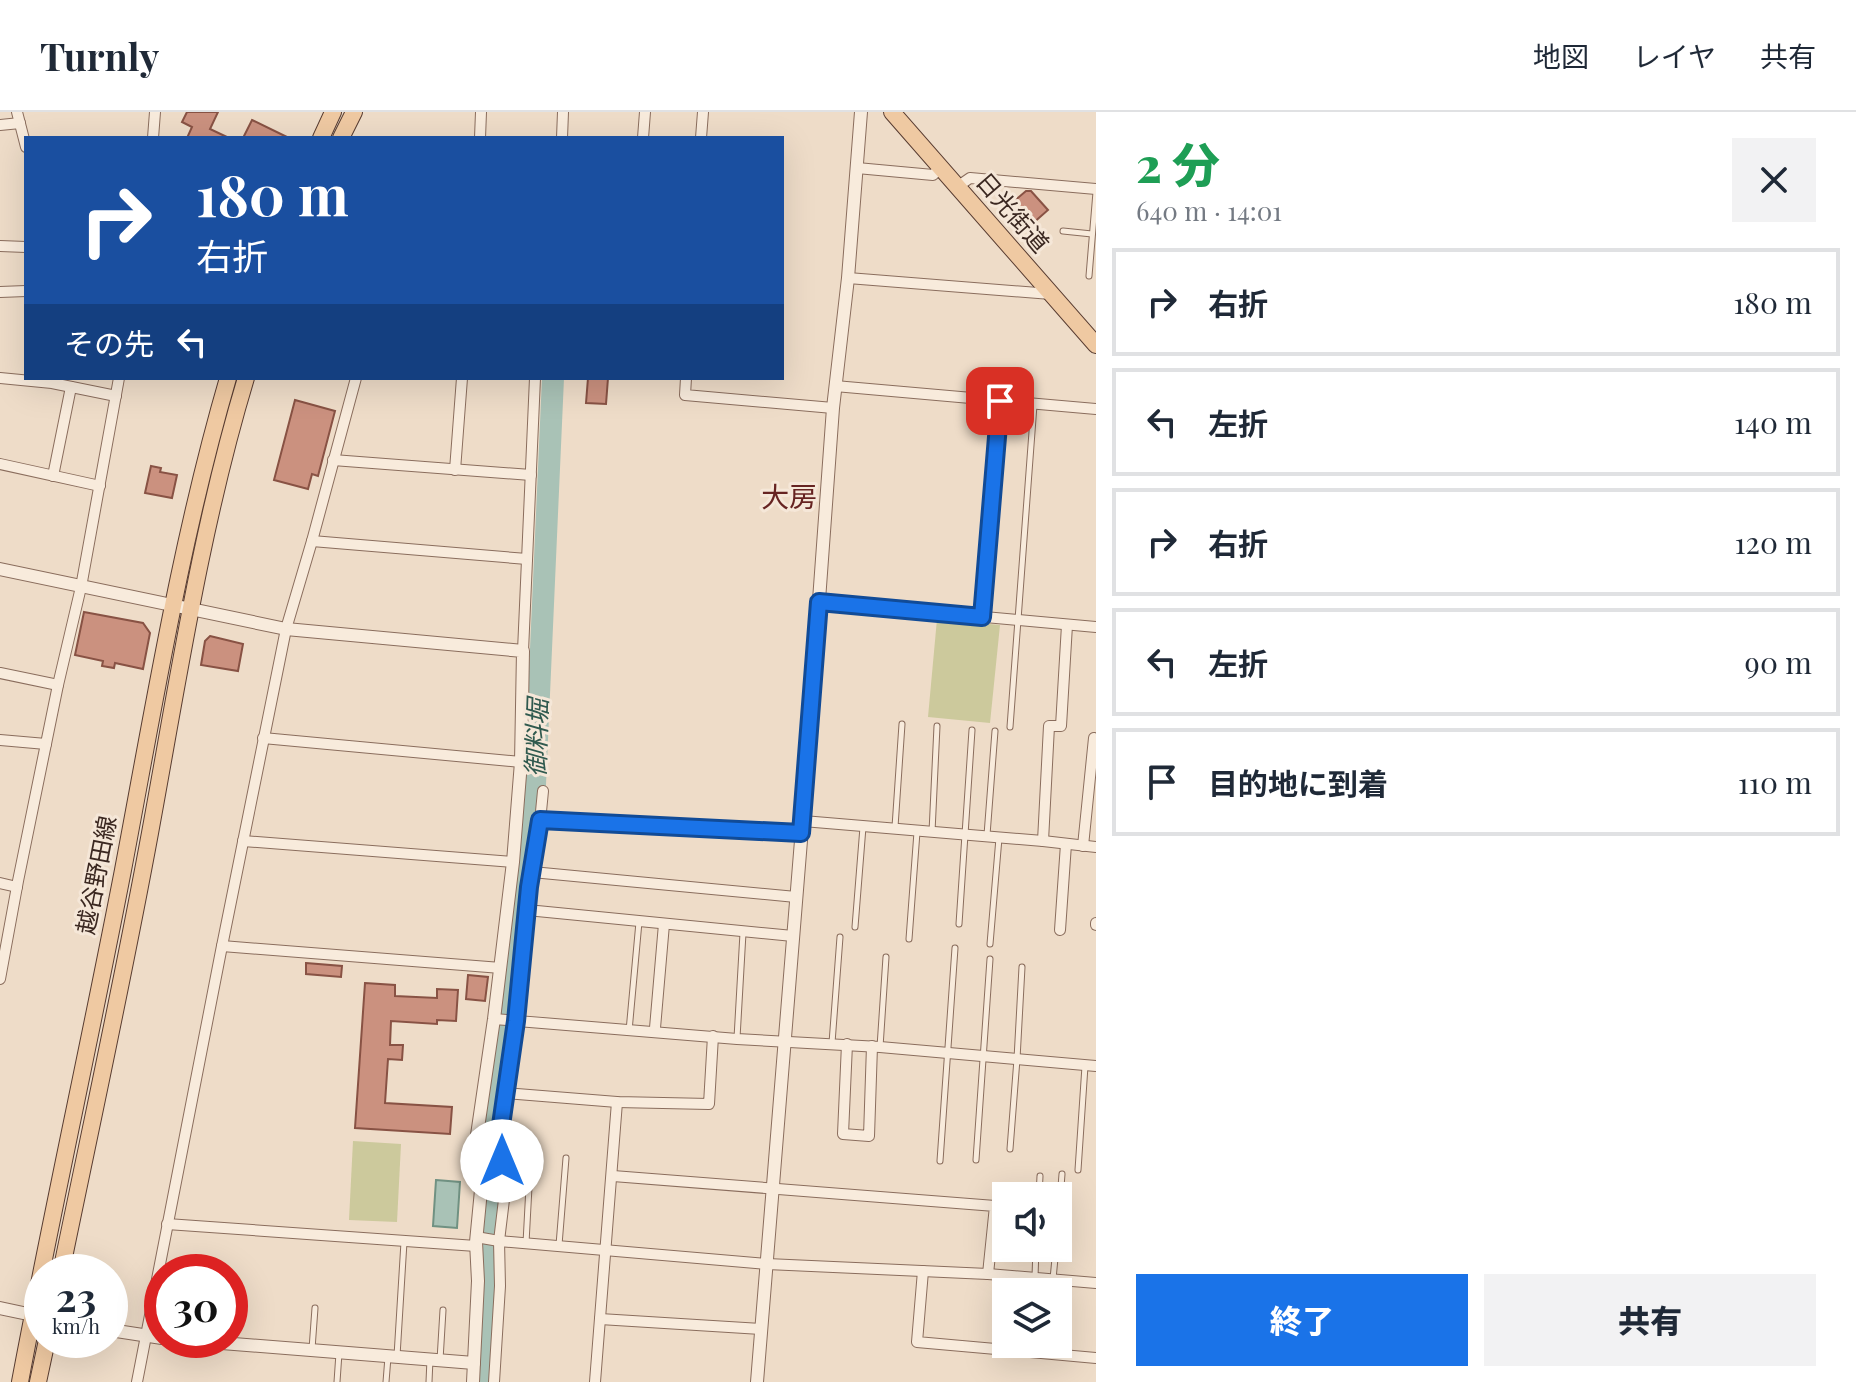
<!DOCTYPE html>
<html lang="ja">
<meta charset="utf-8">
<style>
:root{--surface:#fff;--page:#f2f2f3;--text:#1f2937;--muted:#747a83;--line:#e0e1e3;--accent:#1a73e8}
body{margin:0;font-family:"Playfair Display","Noto Sans JP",serif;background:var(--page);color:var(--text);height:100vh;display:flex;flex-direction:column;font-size:30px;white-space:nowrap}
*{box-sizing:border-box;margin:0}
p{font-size:26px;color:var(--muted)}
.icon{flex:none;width:44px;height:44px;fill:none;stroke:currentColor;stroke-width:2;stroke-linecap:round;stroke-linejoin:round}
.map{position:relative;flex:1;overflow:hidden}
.details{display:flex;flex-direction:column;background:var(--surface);width:760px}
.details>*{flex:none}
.hud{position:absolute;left:24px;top:24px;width:760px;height:244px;border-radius:0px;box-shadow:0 8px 32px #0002;background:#1a4fa0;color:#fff;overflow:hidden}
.tools{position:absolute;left:992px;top:1070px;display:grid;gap:16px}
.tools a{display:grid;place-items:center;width:80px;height:80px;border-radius:0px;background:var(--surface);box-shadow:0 8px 32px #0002;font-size:40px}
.speed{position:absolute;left:24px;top:1142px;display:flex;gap:16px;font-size:40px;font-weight:700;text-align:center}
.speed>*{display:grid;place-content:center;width:104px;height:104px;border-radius:50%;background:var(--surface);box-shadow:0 8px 32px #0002;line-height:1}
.speed small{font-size:20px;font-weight:400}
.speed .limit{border:12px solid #d22;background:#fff;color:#111}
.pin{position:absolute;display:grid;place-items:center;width:68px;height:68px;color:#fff;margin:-34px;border-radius:16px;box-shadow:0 4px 12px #0006}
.me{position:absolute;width:88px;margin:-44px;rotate:0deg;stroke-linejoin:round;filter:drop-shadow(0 0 6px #0008)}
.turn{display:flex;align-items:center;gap:28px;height:168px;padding:0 40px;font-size:36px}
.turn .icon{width:104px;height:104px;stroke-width:2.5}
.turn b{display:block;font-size:56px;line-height:68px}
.then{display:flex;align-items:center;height:76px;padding:0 40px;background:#0003;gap:16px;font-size:30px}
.round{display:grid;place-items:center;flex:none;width:84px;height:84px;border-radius:0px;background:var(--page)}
.head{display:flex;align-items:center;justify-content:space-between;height:136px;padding:0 40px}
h1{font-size:48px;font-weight:800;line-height:60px;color:#1e9e55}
.action{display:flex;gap:16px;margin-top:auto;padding:16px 40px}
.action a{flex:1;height:92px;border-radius:0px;background:var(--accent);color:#fff;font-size:32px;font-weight:800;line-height:92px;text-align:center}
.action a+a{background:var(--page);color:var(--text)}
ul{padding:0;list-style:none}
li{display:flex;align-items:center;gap:24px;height:108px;margin:0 16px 12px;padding:0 24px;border:4px solid var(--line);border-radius:0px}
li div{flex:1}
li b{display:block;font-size:30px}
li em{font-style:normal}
header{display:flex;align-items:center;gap:48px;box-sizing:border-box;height:112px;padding:0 40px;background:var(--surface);border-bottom:2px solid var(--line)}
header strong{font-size:38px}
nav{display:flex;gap:44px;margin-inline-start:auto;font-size:28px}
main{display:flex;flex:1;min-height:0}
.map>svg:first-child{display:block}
.green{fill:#ccc99c}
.water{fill:#a9c2b6;stroke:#709182;stroke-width:2}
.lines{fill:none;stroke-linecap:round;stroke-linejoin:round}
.river{stroke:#a9c2b6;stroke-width:22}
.building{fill:#cb917f;stroke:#885244;stroke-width:2}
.service-casing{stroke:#8a6d5d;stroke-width:7}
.minor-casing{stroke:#8a6d5d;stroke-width:12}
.tertiary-casing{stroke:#8a6d5d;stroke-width:14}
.primary-casing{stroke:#583c31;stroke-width:18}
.service{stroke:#f8ebdc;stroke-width:5}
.minor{stroke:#f8ebdc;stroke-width:10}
.tertiary{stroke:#f8ebdc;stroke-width:12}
.primary{stroke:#efc9a2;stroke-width:16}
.route-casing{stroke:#114b97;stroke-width:20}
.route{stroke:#1a73e8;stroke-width:14}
.labels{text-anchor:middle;stroke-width:6;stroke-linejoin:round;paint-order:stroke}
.street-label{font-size:24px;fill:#3b2821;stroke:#f5e7d8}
.water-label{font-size:26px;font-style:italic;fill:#305a4f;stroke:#f5e7d8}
.quarter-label{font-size:28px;fill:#662321;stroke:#f5e7d8}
</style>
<header>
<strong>Turnly</strong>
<nav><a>地図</a><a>レイヤ</a><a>共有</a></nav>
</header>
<main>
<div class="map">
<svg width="1096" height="1270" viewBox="0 0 1096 1270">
<rect width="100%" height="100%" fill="#eedcc8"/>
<g class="green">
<path d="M937,507L1000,513L990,611L928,605Z"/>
<path d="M353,1029L401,1032L397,1110L349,1108Z"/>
</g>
<path class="water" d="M436,1068L460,1070L457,1116L433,1114Z"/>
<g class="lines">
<path class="river" d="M484,1270L492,1156L496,1061L489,1023L534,695L553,266"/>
</g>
<g class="building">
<path d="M187,0H218L210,17L229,26H187L192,15L182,10Z"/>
<path d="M252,8L289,26H243Z"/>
<path d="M1026,79H1031L1048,98L1032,112L1013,90Z"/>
<path d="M588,266H608L606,292L586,291Z"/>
<path d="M295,288L335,299L318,364L312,362L308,377L274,368Z"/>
<path d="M151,354L161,356L160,360L177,363L172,386L145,381Z"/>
<path d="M84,500L143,511L150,521L143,557L115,551L114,556L102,554L103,549L75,543Z"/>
<path d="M210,524L243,532L238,559L201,553L205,529Z"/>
<path d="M306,851L342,854L341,865L306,862Z"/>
<path d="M468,863L488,865L485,889L466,887Z"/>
<path d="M365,871L395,873V884L437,886V877L458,878L456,909L437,908V912L391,909L390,933H403L402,948L388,947L385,991L452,995L450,1022L355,1016Z"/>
</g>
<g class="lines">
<defs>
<g id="service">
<path d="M1063,119L1092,122"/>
<path d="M1089,164L1096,80"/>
<path d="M1010,615L1034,293"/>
<path d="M895,715L902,612"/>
<path d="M932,720L937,614"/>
<path d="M987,723L995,619"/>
<path d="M959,812L972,618"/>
<path d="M855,815L863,715"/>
<path d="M909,827L917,720"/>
<path d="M990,832L999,726"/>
<path d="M629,919L639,810"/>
<path d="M737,926L743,821"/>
<path d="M832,931L840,825"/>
<path d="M880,935L886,845"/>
<path d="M1010,1037L1017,947L1022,855"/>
<path d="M976,1048L990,847"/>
<path d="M940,1049L955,836"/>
<path d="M1078,1058L1085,954"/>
<path d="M1039,1084L1040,1064"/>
<path d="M1058,1113L1062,1062"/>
<path d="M526,1131L531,1037"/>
<path d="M559,1133L566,1046"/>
<path d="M1035,1165L1036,1136"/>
<path d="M1053,1167L1056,1136"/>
<path d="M312,1237L315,1196"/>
<path d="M397,1244L404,1130"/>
<path d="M440,1248L443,1198"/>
<path d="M337,1270L339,1241"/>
<path d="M386,1270L388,1245"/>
<path d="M429,1270L430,1247"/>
</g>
<g id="minor">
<path d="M17,0L26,35"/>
<path d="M0,13L20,11"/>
<path d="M153,26L155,0"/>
<path d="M480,26L481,0"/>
<path d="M562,26L563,0"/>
<path d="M643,26L645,0"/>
<path d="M701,26L703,0"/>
<path d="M857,56L933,63L940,56"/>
<path d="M957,75L970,66L1096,77"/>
<path d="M0,134L26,135"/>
<path d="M848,166L1051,182"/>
<path d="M0,180L26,179"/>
<path d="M0,266L52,271L116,284"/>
<path d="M686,266L685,283L833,296"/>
<path d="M835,274L1096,297"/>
<path d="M333,348L531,363"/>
<path d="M0,352L100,374"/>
<path d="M455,358L462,266"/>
<path d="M53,364L71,275"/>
<path d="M312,429L527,447"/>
<path d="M819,490L1096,515"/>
<path d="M982,505L1000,289"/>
<path d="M523,539L535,266"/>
<path d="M0,561L58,573"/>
<path d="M263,626L521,650"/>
<path d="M0,628L46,632"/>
<path d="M540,708L801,721"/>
<path d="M803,709L1043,729L1096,735"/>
<path d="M243,729L513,750"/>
<path d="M1043,729L1049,614H1061L1067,513"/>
<path d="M1083,734L1094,626"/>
<path d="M532,760L796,785"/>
<path d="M0,771L17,775"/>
<path d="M527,798L793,824"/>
<path d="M1096,813V811"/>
<path d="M1060,818L1066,732"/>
<path d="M222,834L501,856"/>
<path d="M0,867L18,769L58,573L81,475L119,266"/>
<path d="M494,907L737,927L880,935L1096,954"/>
<path d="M655,916L664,812"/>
<path d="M847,932L843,1022L869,1024L872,934"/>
<path d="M506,981L617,990L709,992L713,924"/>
<path d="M613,1064L995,1094L988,1162"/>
<path d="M167,1112L476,1134"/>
<path d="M476,1125L499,1129L767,1152L988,1162L1096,1171"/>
<path d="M923,1159L917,1230L1096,1246"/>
<path d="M600,1207L761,1217"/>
<path d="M137,1270L221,839L286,517L312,429L356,266"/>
<path d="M494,1270L500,1174L499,1129L506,1071L499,1027L516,909L529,775L539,720L543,679"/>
<path d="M595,1270L617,990"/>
</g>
<g id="tertiary">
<path d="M0,457L286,517L523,539L521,650L513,750L494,907L477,1023L482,1068L476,1130L478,1169L473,1270"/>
<path d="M0,1196L42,1205"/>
<path d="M110,1218L162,1226"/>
<path d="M184,1228L474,1251"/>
<path d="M757,1270L806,667L833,296L848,166L861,0"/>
</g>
<g id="primary">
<path d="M892,0L1096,233"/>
<path d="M321,26L333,0"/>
<path d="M341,26L354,0"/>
<path d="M61,1160C91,1014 123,868 150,721C178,569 201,415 246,266"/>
<path d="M20,1270C52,1099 90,929 123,758C154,594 181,427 228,266"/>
<path d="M38,1270L47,1228"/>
</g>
</defs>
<use href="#service" class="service-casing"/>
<use href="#minor" class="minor-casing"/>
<use href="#tertiary" class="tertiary-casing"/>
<use href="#primary" class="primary-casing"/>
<use href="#service" class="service"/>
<use href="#minor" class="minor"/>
<use href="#tertiary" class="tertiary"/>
<use href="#primary" class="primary"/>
</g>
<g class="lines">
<defs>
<path id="route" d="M502,1049L499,1027L516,909L529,775L540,708L801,721L819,490L982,505L1000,289"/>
</defs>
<use href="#route" class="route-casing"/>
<use href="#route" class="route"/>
</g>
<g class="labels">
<g class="street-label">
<text transform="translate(1012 101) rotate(49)" y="8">日光街道</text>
<text transform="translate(97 763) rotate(-79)" y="8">越谷野田線</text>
</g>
<g class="water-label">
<text transform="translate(537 626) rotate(-88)" y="9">御料堀</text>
</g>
<g class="quarter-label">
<text x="789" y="395">大房</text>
</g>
</g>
</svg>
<div class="tools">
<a><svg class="icon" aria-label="sound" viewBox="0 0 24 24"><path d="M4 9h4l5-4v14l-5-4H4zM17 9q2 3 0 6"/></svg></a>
<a><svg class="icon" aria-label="layers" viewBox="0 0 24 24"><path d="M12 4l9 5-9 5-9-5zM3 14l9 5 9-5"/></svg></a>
</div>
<div class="speed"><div>23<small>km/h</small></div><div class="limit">30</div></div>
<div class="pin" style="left:1000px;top:289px;background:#d93025"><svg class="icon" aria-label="arrive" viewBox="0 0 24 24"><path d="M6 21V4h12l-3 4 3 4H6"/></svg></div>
<svg class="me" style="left:502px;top:1049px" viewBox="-20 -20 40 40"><circle r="19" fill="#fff"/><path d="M0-13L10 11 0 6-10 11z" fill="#1a73e8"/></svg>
<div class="hud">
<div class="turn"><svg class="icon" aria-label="right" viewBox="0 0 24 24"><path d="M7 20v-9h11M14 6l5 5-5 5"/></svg><div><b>180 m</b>右折</div></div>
<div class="then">その先<svg class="icon" aria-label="left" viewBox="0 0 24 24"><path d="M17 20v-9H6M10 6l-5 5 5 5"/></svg></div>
</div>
</div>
<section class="details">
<div class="head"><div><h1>2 分</h1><p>640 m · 14:01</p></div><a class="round"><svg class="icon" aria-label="close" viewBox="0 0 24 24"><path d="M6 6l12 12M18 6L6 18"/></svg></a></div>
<ul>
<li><svg class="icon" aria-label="right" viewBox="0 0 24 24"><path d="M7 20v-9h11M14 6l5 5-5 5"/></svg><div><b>右折</b></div><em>180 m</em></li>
<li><svg class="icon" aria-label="left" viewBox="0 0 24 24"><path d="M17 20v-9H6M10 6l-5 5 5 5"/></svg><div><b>左折</b></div><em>140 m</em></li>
<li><svg class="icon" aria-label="right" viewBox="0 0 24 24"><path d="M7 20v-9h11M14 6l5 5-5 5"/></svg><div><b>右折</b></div><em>120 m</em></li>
<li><svg class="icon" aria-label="left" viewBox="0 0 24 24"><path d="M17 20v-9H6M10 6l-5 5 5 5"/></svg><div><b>左折</b></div><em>90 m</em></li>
<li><svg class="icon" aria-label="arrive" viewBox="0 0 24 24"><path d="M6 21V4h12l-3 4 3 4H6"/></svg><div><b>目的地に到着</b></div><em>110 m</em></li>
</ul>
<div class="action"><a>終了</a><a>共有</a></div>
</section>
</main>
